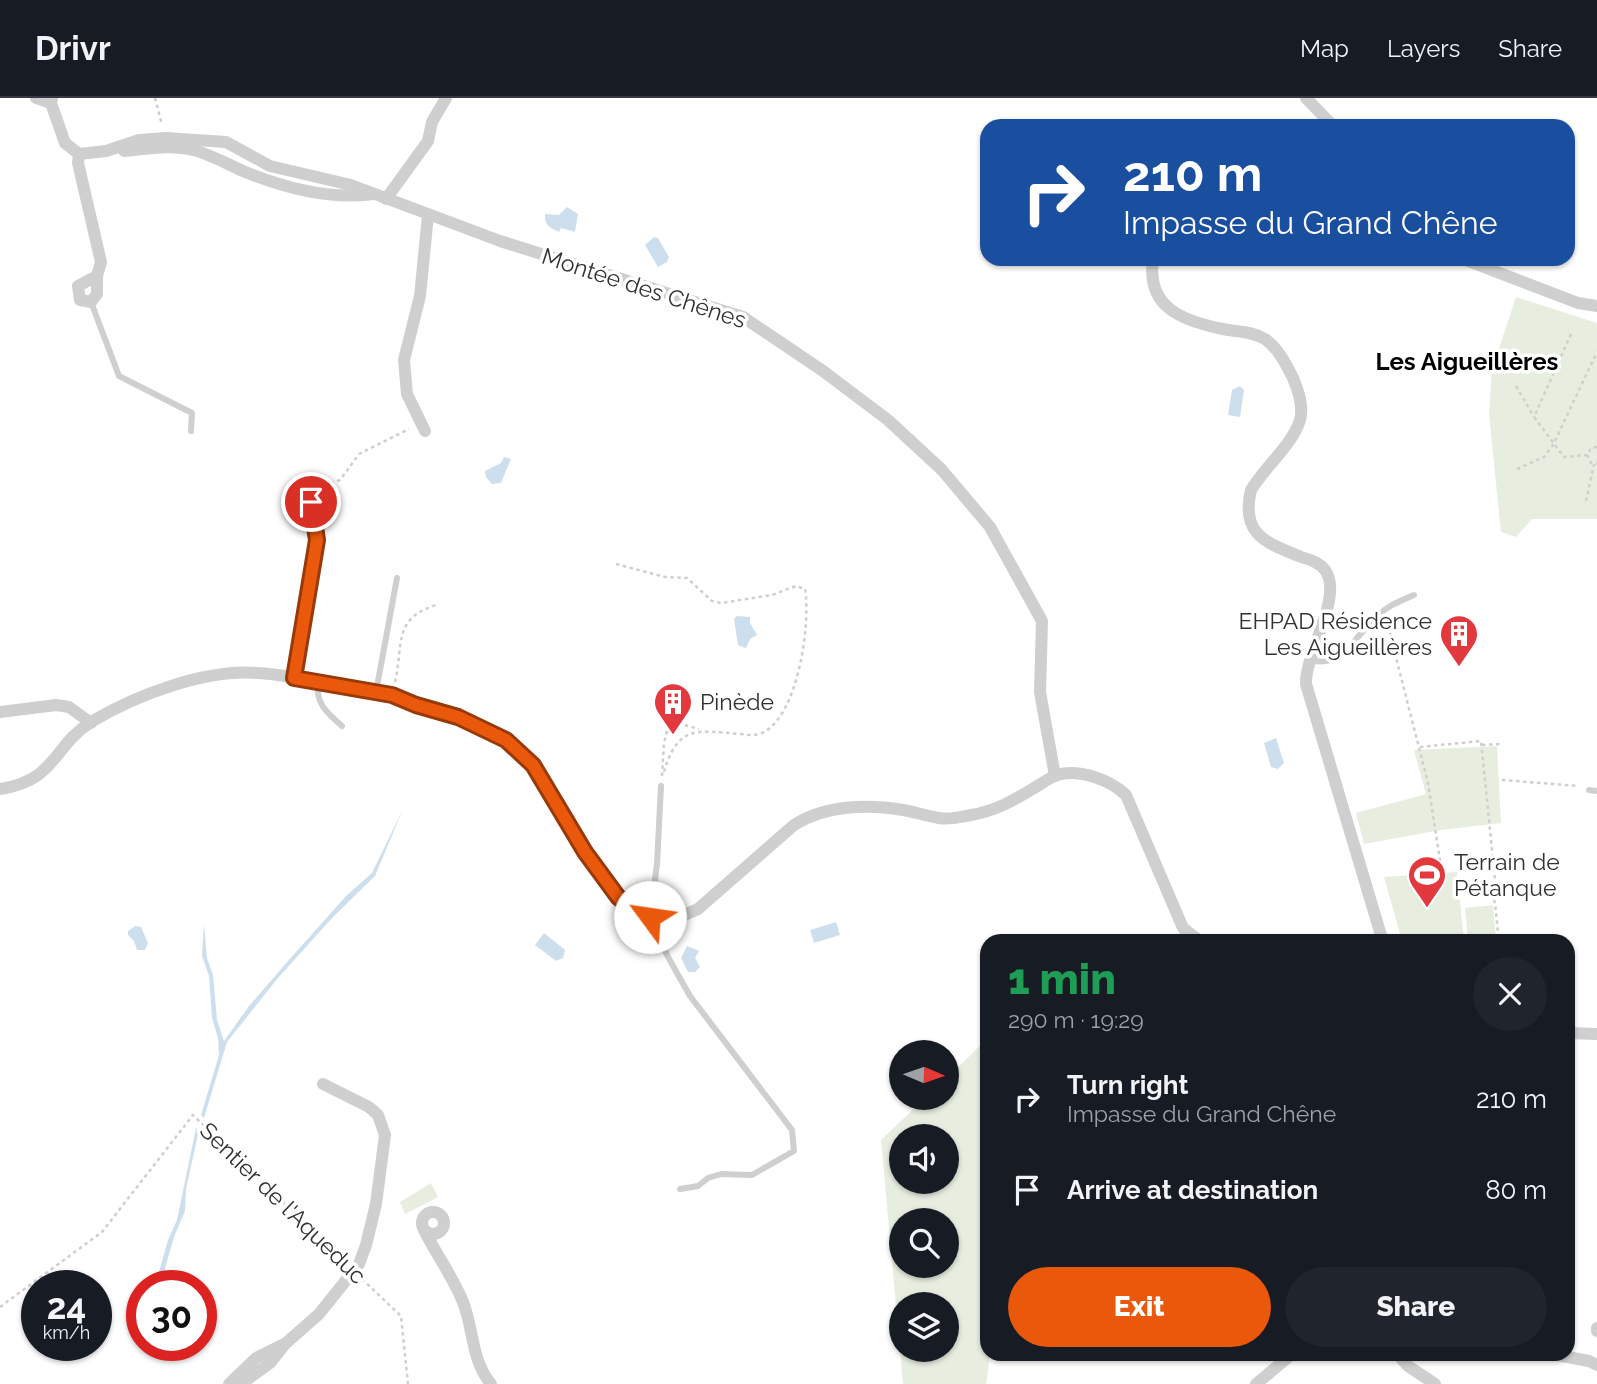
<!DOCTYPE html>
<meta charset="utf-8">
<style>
:root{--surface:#171b24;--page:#20242c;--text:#f1f3f6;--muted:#9ea1a6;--line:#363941;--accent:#ea580c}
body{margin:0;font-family:Raleway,sans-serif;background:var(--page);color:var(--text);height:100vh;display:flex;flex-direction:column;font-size:26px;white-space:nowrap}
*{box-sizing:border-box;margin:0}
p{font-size:23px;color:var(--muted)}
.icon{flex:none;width:38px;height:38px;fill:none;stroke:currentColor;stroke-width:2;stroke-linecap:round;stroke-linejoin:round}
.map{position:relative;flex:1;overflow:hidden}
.drawer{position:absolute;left:980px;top:836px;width:595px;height:427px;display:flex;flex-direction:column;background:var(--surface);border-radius:21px;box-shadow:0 2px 5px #0004}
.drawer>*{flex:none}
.top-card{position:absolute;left:980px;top:21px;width:595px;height:147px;border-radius:21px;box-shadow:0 2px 5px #0004;background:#1a4fa0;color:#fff;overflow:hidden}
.needle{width:46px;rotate:92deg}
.fabs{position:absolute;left:889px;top:942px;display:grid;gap:14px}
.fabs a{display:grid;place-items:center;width:70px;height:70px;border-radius:50%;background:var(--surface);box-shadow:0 2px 5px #0004;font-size:35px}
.speed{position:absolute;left:21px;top:1172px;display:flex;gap:14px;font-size:35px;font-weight:700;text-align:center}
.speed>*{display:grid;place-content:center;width:91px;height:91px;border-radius:50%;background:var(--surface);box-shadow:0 2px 5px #0004;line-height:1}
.speed small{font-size:18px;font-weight:400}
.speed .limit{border:10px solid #d22;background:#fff;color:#111}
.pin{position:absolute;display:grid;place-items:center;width:60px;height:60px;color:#fff;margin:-30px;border:4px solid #fff;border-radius:50%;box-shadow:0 2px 7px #0007}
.me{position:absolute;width:77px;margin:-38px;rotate:301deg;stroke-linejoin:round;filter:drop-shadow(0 0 5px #0008)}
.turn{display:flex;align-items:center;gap:24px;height:147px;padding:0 28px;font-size:32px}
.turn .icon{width:91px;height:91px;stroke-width:2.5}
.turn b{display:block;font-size:49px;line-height:60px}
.round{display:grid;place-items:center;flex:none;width:74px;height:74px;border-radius:37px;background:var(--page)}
.overview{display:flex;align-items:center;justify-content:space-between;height:119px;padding:0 28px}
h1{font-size:42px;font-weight:800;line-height:52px;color:#1e9e55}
.primary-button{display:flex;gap:14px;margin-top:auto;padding:14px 28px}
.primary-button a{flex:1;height:80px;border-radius:42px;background:var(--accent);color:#fff;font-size:28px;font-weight:800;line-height:80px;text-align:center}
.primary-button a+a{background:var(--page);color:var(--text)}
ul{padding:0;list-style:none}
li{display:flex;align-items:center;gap:21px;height:91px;padding:0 28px}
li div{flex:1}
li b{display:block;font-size:26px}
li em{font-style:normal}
header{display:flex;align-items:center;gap:42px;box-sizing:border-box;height:98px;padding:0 35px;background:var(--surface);border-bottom:2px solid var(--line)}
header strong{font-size:33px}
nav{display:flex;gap:38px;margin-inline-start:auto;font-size:24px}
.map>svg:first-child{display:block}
.green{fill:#e7eee0;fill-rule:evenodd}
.water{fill:#cddfed}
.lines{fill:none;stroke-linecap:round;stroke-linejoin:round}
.path{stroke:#cfcfcf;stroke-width:2.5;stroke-dasharray:3.5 3.5;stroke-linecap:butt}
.lane{stroke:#cfcfcf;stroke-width:6}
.street{stroke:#cfcfcf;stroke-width:12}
.route-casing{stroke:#983908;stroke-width:18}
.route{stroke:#ea580c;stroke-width:12}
.labels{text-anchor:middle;stroke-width:7;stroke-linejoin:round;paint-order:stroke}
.street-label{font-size:23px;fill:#323232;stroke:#fff}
.poi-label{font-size:23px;fill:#323232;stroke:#fff;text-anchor:start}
.neighbourhood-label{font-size:24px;font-weight:bold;fill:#000;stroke:#fff}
</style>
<header>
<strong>Drivr</strong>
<nav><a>Map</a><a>Layers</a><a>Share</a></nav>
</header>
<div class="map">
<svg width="1597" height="1286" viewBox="0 0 1597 1286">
<rect width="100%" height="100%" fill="#fff"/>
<g class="green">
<path d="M1516,199L1597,225V421H1532L1516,439L1501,434L1489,316L1492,271Z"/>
<path d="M1497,648L1501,725L1441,732L1364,746L1356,715L1426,696L1414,652Z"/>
<path d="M1457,774L1464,843H1402L1384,779Z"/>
<path d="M1493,807L1496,843H1468L1465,810Z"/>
<path d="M987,941V1256L990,1257L986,1286H903L881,1042L926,999H947V980ZM901,1038H947V1083H901ZM901,1122H947V1167H901ZM901,1206H947V1251H901Z"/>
<path d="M431,1085L438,1099L405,1116L400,1104Z"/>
</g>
<g class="water">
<path d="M567,109L578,116L575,134L561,130L559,134C550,130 544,127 545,116L559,117Z"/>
<path d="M654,139L658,140L669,159L667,164L658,169L645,147Z"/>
<path d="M1240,288L1244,292L1240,319L1228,317L1232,292Z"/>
<path d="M504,359L511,361L501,385L492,386L486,379L485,373L501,365Z"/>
<path d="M737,518L750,519V525L757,537L750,541L746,550L738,547L734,521Z"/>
<path d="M1276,640L1284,665L1278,671L1271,669L1264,645Z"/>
<path d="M403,711L375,778L332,820L278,880L227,944L204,1020L201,1017L219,957L218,940L212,920L209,878L202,858L204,826L207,860L213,877L217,922L224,943L249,908L288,863L346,798L372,775Z"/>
<path d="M836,824L840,837L814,845L810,832Z"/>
<path d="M135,828L141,829L148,845L145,852H137L134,843L128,837V833Z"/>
<path d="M544,835L565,852L563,860L556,863L535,847Z"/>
<path d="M687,848L699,853L695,860L700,869L695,874H688L681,860Z"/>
<path d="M196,1030L199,1032L186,1091L185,1113L174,1139L160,1188H155L168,1142L177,1122Z"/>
</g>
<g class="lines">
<g class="path">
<path d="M155,0L162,27"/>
<path d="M1571,236L1534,319L1564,359L1587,357"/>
<path d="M1516,288L1534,319"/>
<path d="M1597,349L1591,350L1587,357L1591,365L1597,366"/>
<path d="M1517,371L1544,359L1553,347L1597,254"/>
<path d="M320,394L327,386L340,382L359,356L409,331"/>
<path d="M1586,403L1594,366"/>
<path d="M616,466L665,479L687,480L712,503L721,505L772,497L796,488L805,491C811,525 798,619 762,635C755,638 748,637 741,636C696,633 678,625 663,677"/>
<path d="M1423,520L1390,536L1428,685L1442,775"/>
<path d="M395,584C404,546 392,521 436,507"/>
<path d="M1482,647L1500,646"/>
<path d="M1420,649L1481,643L1495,781L1489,787L1495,805L1499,844"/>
<path d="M662,678L664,645L669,625L674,624L699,631"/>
<path d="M1502,682L1579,688"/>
<path d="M362,1181L401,1218L408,1286"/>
<path d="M0,1209L102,1134L193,1017L345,1164"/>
</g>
<g class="lane">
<path d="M91,204L119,278L192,315L191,333"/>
<path d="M1311,562C1342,571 1356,537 1376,519C1387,508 1400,503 1414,497"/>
<path d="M318,584C315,605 327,615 342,628"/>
<path d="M376,594L397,480"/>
<path d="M661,688L657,766L650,819L668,859L690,898L792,1032L794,1053L752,1077L721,1076L708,1080L698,1088L680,1091"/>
<path d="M1589,692L1597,693"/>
</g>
<g class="street">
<path d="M36,0L51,5"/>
<path d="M52,0L51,5L65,45L79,56L106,53L139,42L166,40L226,44L270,68L351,87L500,143L743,219L823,273L888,322L942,372L990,429L1042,523L1040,594L1055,678"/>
<path d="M1306,0L1333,28"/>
<path d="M124,53C146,51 171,46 193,52C210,56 227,66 243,73C284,90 328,102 373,96"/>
<path d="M79,56L78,65L101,164L97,178L78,188L80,202L91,204L97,196V178"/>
<path d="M386,101L428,43L432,24L446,0"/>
<path d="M1153,161C1146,210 1183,223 1223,231C1237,234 1252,233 1265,241C1278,250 1286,266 1293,280C1298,292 1304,308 1300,322C1293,346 1264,370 1251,392C1240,437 1267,445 1301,459C1309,461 1320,465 1325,472C1344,498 1305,555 1306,586L1383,844"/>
<path d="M1463,161L1578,205L1597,208"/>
<path d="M425,333L407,296L404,262L420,198L428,117"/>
<path d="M294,580L317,442L311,404"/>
<path d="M0,614L56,607L69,609L91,625"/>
<path d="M0,691C57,682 52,649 91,624C136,597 205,571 257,575C283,576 310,583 336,587C355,590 375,592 393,598C402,601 410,605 418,608C437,614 456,617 474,625C494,634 516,646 530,663C564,704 602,819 662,821C674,822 687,816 698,811L794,727C825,707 867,706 903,712C915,714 927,718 939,720C949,722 960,719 971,717C995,713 1013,703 1034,690C1041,686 1049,680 1057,677C1079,670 1110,682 1126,697L1183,830L1201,844"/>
<path d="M1568,935L1597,936"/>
<circle cx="433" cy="1125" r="11"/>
<path d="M424,1132C436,1156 453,1179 463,1204C474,1232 471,1262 491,1286"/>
<path d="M1597,1230V1233"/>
<path d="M1397,1256L1408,1268L1435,1286"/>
<path d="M1551,1256L1589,1263L1597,1267"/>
<path d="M229,1286L256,1260L282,1247"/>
<path d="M241,1286L270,1265L285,1246L319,1216L359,1166L366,1147L376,1106L385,1037L378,1017L369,1009L323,986"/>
<path d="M1256,1286L1292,1256"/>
</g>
</g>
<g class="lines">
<defs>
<path id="route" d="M311,404L317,442L294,580L392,597L416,607L458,619L506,642L533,667L585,754L618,799L638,815L650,819"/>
</defs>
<use href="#route" class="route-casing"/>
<use href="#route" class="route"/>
</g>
<defs>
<symbol id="building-pin" viewBox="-11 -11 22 30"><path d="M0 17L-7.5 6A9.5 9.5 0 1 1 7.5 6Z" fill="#e4383f" stroke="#fff"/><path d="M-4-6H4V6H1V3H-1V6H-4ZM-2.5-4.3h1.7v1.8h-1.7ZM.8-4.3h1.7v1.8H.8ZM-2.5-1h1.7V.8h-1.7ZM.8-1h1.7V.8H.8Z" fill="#fff"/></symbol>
<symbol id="stadium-pin" viewBox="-11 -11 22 30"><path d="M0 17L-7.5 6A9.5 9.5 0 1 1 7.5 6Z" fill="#e4383f" stroke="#fff"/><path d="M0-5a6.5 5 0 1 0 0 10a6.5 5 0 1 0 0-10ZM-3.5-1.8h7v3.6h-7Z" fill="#fff"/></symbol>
</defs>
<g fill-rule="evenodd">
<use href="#building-pin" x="1437" y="514" width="44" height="60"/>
<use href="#building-pin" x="651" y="582" width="44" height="60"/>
<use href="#stadium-pin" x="1405" y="755" width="44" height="60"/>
</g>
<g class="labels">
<g class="street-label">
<text transform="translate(644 190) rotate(18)" y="8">Montée des Chênes</text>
<text transform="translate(283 1105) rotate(44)" y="8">Sentier de l'Aqueduc</text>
</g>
<g class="poi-label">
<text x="1432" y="531" text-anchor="end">EHPAD Résidence<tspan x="1432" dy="26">Les Aigueillères</tspan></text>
<text x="700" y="612">Pinède</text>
<text x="1454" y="772">Terrain de<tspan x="1454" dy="26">Pétanque</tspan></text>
</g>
<g class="neighbourhood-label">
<text x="1467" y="272">Les Aigueillères</text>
</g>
</g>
</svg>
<div class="fabs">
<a><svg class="needle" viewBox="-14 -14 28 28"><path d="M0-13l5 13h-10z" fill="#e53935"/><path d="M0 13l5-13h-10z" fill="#9ea1a6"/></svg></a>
<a><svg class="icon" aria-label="sound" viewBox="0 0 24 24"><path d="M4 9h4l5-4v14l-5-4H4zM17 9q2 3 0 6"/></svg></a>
<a><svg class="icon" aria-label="search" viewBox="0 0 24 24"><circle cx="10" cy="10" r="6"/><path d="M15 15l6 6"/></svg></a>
<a><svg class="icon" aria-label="layers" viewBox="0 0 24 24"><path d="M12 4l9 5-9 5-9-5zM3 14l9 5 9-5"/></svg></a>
</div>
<div class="speed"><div>24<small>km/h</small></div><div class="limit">30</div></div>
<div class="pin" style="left:311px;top:404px;background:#d93025"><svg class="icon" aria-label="arrive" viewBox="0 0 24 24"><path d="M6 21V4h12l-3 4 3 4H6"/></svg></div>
<svg class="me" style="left:650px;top:819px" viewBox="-20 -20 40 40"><circle r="19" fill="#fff"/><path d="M0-13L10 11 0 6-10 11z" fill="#ea580c"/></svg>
<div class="top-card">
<div class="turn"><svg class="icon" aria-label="right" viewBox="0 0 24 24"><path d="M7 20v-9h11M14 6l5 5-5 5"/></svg><div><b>210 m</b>Impasse du Grand Chêne</div></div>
</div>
<section class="drawer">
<div class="overview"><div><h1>1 min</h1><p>290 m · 19:29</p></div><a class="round"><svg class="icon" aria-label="close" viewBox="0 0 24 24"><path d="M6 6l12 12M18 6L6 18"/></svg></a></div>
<ul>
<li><svg class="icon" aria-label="right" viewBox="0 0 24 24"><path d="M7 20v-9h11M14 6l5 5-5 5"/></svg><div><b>Turn right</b><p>Impasse du Grand Chêne</p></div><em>210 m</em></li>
<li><svg class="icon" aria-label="arrive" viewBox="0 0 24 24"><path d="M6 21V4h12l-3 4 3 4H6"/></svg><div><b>Arrive at destination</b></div><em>80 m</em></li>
</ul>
<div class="primary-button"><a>Exit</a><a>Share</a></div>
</section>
</div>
